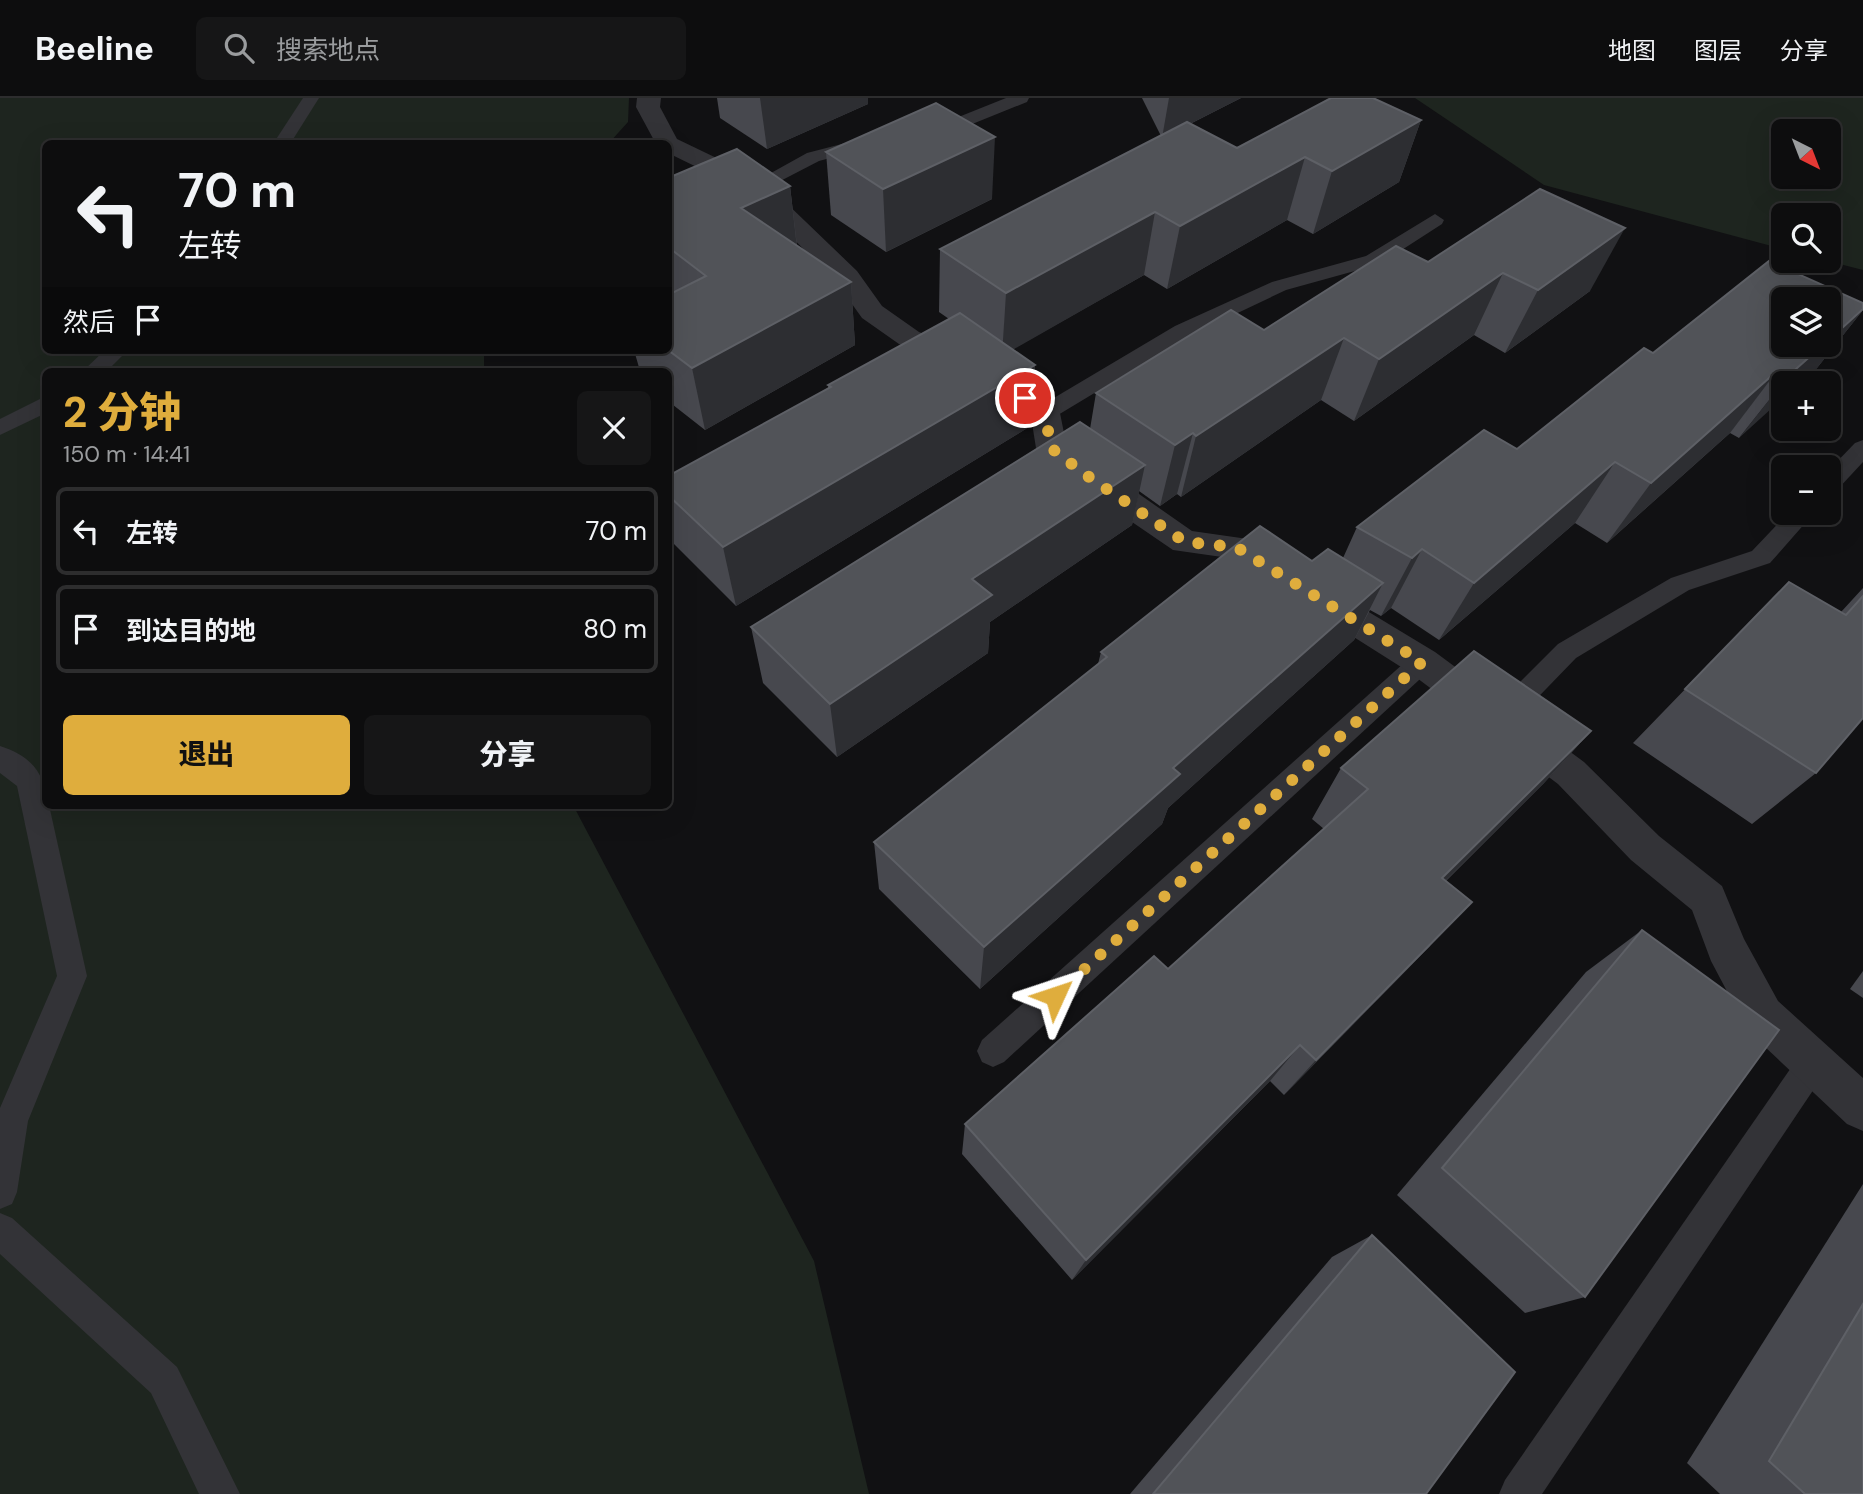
<!DOCTYPE html>
<html lang="zh">
<meta charset="utf-8">
<style>
:root{--surface:#0d0d0e;--page:#161617;--text:#f1f3f6;--muted:#9a9c9e;--line:#2d2d2e;--accent:#dfad3d}
body{margin:0;font-family:"DM Sans","Noto Sans SC",sans-serif;background:var(--page);color:var(--text);height:100vh;display:flex;flex-direction:column;font-size:26px;white-space:nowrap}
*{box-sizing:border-box;margin:0}
p{font-size:23px;color:var(--muted)}
.icon{flex:none;width:38px;height:38px;fill:none;stroke:currentColor;stroke-width:2;stroke-linecap:round;stroke-linejoin:round}
.map{position:relative;flex:1;overflow:hidden}
.panel{position:absolute;left:42px;top:270px;width:630px;height:441px;display:flex;flex-direction:column;background:var(--surface);border-radius:10px;box-shadow:0 7px 28px #0002,0 0 0 2px var(--line)}
.panel>*{flex:none}
.guide{position:absolute;left:42px;top:42px;width:630px;height:214px;border-radius:10px;box-shadow:0 7px 28px #0002,0 0 0 2px var(--line);background:#0d0d0e;color:var(--text);overflow:hidden}
.needle{width:46px;rotate:138deg}
.fabs{position:absolute;left:1771px;top:21px;display:grid;gap:14px}
.fabs a{display:grid;place-items:center;width:70px;height:70px;border-radius:10px;background:var(--surface);box-shadow:0 7px 28px #0002,0 0 0 2px var(--line);font-size:35px}
.pin{position:absolute;display:grid;place-items:center;width:60px;height:60px;color:#fff;margin:-30px;border:4px solid #fff;border-radius:50%;box-shadow:0 2px 7px #0007}
.me{position:absolute;width:77px;margin:-38px;rotate:48deg;stroke-linejoin:round;filter:drop-shadow(0 0 5px #0008)}
.turn{display:flex;align-items:center;gap:24px;height:147px;padding:0 21px;font-size:32px}
.turn .icon{width:91px;height:91px;stroke-width:2.5}
.turn b{display:block;font-size:49px;line-height:60px}
.then{display:flex;align-items:center;height:66px;padding:0 21px;background:#0003;gap:14px;font-size:26px}
.round{display:grid;place-items:center;flex:none;width:74px;height:74px;border-radius:10px;background:var(--page)}
.overview{display:flex;align-items:center;justify-content:space-between;height:119px;padding:0 21px}
h1{font-size:42px;font-weight:800;line-height:52px;color:var(--accent)}
.primary-button{display:flex;gap:14px;margin-top:auto;padding:14px 21px}
.primary-button a{flex:1;height:80px;border-radius:10px;background:var(--accent);color:#111;font-size:28px;font-weight:800;line-height:80px;text-align:center}
.primary-button a+a{background:var(--page);color:var(--text)}
ul{padding:0;list-style:none}
li{display:flex;align-items:center;gap:21px;height:88px;margin:0 14px 10px;padding:0 7px;border:4px solid var(--line);border-radius:10px}
li div{flex:1}
li b{display:block;font-size:26px}
li em{font-style:normal}
header{display:flex;align-items:center;gap:42px;box-sizing:border-box;height:98px;padding:0 35px;background:var(--surface);border-bottom:2px solid var(--line)}
header strong{font-size:33px}
nav{display:flex;gap:38px;margin-inline-start:auto;font-size:24px}
.search{width:490px;height:63px;background:var(--page);display:flex;align-items:center;gap:18px;box-sizing:border-box;padding:0 24px;border-radius:10px;color:var(--muted);font-size:26px}
.map>svg:first-child{display:block}
.green{fill:#1e251f;fill-rule:evenodd}
.lines{fill:none;stroke-linecap:round;stroke-linejoin:round}
.service{fill:#333337;fill-rule:evenodd}
.minor{fill:#333337;fill-rule:evenodd}
.wall{fill:#47484e}
.shaded-wall{fill:#2d2e32}
.building{fill:#515358;stroke:#5e6066;stroke-width:2}
.route{stroke:#dfad3d;stroke-width:12;stroke-dasharray:0 21.6}
</style>
<header>
<strong>Beeline</strong>
<div class="search"><svg class="icon" aria-label="search" viewBox="0 0 24 24"><circle cx="10" cy="10" r="6"/><path d="M15 15l6 6"/></svg>搜索地点</div>
<nav><a>地图</a><a>图层</a><a>分享</a></nav>
</header>
<div class="map">
<svg width="1863" height="1396" viewBox="0 0 1863 1396">
<rect width="100%" height="100%" fill="#111113"/>
<g class="green">
<path d="M0,0H629L628,24L609,45L46,46V252H484V273H46V707H573L814,1163L869,1396H0Z"/>
<path d="M1415,0H1863V172L1828,163L1829,117H1783V151L1544,87ZM1783,33H1829V79H1783Z"/>
</g>
<g class="lines">
<g class="service">
<path d="M303,0H319L290,46H273Z"/>
<path d="M1006,0H1029L1027,4L950,35L929,38L920,33L923,29L941,26Z"/>
<path d="M861,41L870,46L867,50L819,63L757,95H745L742,91L807,55Z"/>
<path d="M1435,116L1444,122L1442,126L1380,166L1286,192L1189,238L1053,320L1045,322L1037,320L1034,315L1037,310L1175,228L1272,184L1366,158Z"/>
<path d="M105,252H128L107,273H83Z"/>
<path d="M46,298V315L0,337V321Z"/>
<path d="M1863,342V364L1837,392L1829,394V372L1855,345Z"/>
<path d="M1788,415H1814L1770,465L1689,492L1576,560L1512,626L1503,629L1494,626L1490,618L1494,610L1558,546L1671,480L1752,453Z"/>
<path d="M1422,554L1431,557L1435,564L1431,571L1004,964L993,969L982,964L977,953L982,942L1413,557Z"/>
<path d="M0,648C31,658 46,675 46,707H49L87,878L28,1023L17,1094L12,1106L0,1111V1010L57,878L17,688L0,675Z"/>
<path d="M1813,949L1824,954L1829,965L1824,976L1542,1396H1499L1505,1382L1802,954Z"/>
<path d="M0,1115L12,1120L177,1269L240,1396H199L151,1295L0,1156Z"/>
</g>
<path class="minor" d="M637,0H661L660,9L677,41L729,66L780,99L857,173L882,208L919,234L992,264L1056,308L1060,315L1066,345L1192,433L1248,441L1435,554L1584,664L1659,738L1722,788L1744,841L1778,903L1863,980V1033L1847,1026L1748,933L1711,863L1692,812L1631,762L1558,686L1409,574L1229,460L1173,452L1075,385L1040,357L1036,350L1031,319L972,278L899,246L862,220L837,185L762,109L711,76L668,55V46H656L636,9Z"/>
</g>
<g class="wall">
<path d="M717,0H868V6L767,51L720,20Z"/>
<path d="M1142,0H1241L1190,26L1237,50L1421,22L1399,84L1313,136L1287,122L1167,191L1144,177L1013,251L1035,267L1029,329L736,508L673,445L668,431V378L828,291V287L949,221L939,214L940,151L1161,38Z"/>
<path d="M826,54L992,101L886,154L831,117Z"/>
<path d="M668,80L790,88L797,148L851,184L855,247L705,332L668,303V273H640L634,252H668Z"/>
<path d="M1540,91L1590,193L1505,255L1474,237L1354,323L1321,302L1181,399L1177,396L1160,408L1139,393L1132,427L990,524L988,555L837,659L763,585L751,529L1090,331L1096,295L1264,232L1428,164Z"/>
<path d="M1863,205V212L1817,270L1800,285H1783L1739,340L1730,335L1607,445L1575,425L1439,542L1391,510L1381,518L1370,512L1354,542L1168,710L1162,726L980,891L879,791L874,744L1098,566L1101,554L1312,463L1343,460L1357,429L1517,351L1653,255Z"/>
<path d="M1789,484L1841,514L1863,490V620L1816,675L1752,726L1633,645Z"/>
<path d="M1591,633L1544,685L1446,783L1430,848L1284,997L1270,983L1072,1182L962,1056L965,1026L1168,871L1324,731L1312,721L1341,670Z"/>
<path d="M1642,832L1585,1199L1525,1215L1397,1097L1586,874Z"/>
<path d="M1863,873V900L1850,891Z"/>
<path d="M1863,1086V1396H1720L1687,1365Z"/>
<path d="M1372,1137L1426,1396H1130L1332,1159Z"/>
</g>
<g class="shaded-wall">
<path d="M760,0H868V6L767,51Z"/>
<path d="M1169,0H1241L1162,40Z"/>
<path d="M1421,22L1399,84L1313,136L1332,73Z"/>
<path d="M995,39L992,101L886,154L883,91Z"/>
<path d="M1305,59L1287,122L1167,191L1180,128Z"/>
<path d="M790,88L797,150L741,110Z"/>
<path d="M1155,114L1144,177L1002,258L1006,195Z"/>
<path d="M1625,130L1590,193L1505,255L1538,192Z"/>
<path d="M1503,175L1474,237L1354,323L1379,261Z"/>
<path d="M851,184L855,247L705,332L692,270Z"/>
<path d="M1863,211V212L1817,270L1800,285H1783V300L1739,340L1788,278L1823,247H1829V242Z"/>
<path d="M1344,240L1321,302L1181,399L1196,338Z"/>
<path d="M1035,267L1029,329L736,508L723,449Z"/>
<path d="M1777,273L1730,335L1607,445L1651,385Z"/>
<path d="M1193,335L1177,396L1160,408L1175,347Z"/>
<path d="M1615,364L1575,425L1439,542L1474,485Z"/>
<path d="M1145,367L1132,427L990,524L988,555L837,659L830,606L972,481Z"/>
<path d="M1422,451L1391,510L1381,518L1412,460Z"/>
<path d="M1383,485L1354,542L1168,710L1162,726L980,891L984,849L1173,670Z"/>
<path d="M1591,633L1544,685L1403,825L1442,780Z"/>
<path d="M1472,804L1430,848L1284,997L1316,962Z"/>
<path d="M1300,947L1270,983L1072,1182L1086,1162Z"/>
</g>
<g class="building">
<path d="M1331,0H1373L1421,22L1332,73L1305,59L1180,128L1155,114L1006,195L940,151L1187,24L1237,50Z"/>
<path d="M936,5L995,39L883,91L826,54Z"/>
<path d="M737,51L790,88L741,110L851,184L692,270L668,252V197L706,178L668,149V80Z"/>
<path d="M1540,91L1625,130L1538,192L1503,175L1379,261L1344,240L1196,338L1193,335L1175,347L1096,295L1231,212L1264,232L1396,148L1428,164Z"/>
<path d="M1769,163L1863,205V211L1829,242V201H1783V247H1823L1788,278L1777,273L1651,385L1615,364L1474,485L1422,451L1412,460L1357,429L1484,332L1517,351L1644,250L1653,255Z"/>
<path d="M960,215L1035,267L723,449L668,397V378L831,289L828,287Z"/>
<path d="M1080,324L1145,367L972,481L992,497L830,606L751,529Z"/>
<path d="M1260,428L1312,463L1328,451L1383,485L1173,670L1180,676L984,849L874,744L1107,559L1101,554Z"/>
<path d="M1789,484L1846,517L1863,498V620L1816,675L1685,591Z"/>
<path d="M1474,553L1591,633L1442,780L1472,804L1316,962L1300,947L1086,1162L965,1026L1154,858L1168,871L1368,691L1341,670Z"/>
<path d="M1642,832L1779,932L1585,1199L1442,1070Z"/>
<path d="M1372,1137L1515,1274L1426,1396H1153Z"/>
<path d="M1863,1206V1396H1805L1769,1363Z"/>
</g>
<g class="lines">
<path class="route" d="M1025,300L1045,315L1051,350L1086,377L1185,444L1236,449L1422,564L1055,898"/>
</g>
</svg>
<div class="fabs">
<a><svg class="needle" viewBox="-14 -14 28 28"><path d="M0-13l5 13h-10z" fill="#e53935"/><path d="M0 13l5-13h-10z" fill="#9a9c9e"/></svg></a>
<a><svg class="icon" aria-label="search" viewBox="0 0 24 24"><circle cx="10" cy="10" r="6"/><path d="M15 15l6 6"/></svg></a>
<a><svg class="icon" aria-label="layers" viewBox="0 0 24 24"><path d="M12 4l9 5-9 5-9-5zM3 14l9 5 9-5"/></svg></a>
<a>+</a>
<a>−</a>
</div>
<div class="pin" style="left:1025px;top:300px;background:#d93025"><svg class="icon" aria-label="arrive" viewBox="0 0 24 24"><path d="M6 21V4h12l-3 4 3 4H6"/></svg></div>
<svg class="me" style="left:1055px;top:898px" viewBox="-20 -20 40 40"><path d="M0-17L14 15 0 8-14 15z" fill="#dfad3d" stroke="#fff" stroke-width="4"/></svg>
<div class="guide">
<div class="turn"><svg class="icon" aria-label="left" viewBox="0 0 24 24"><path d="M17 20v-9H6M10 6l-5 5 5 5"/></svg><div><b>70 m</b>左转</div></div>
<div class="then">然后<svg class="icon" aria-label="arrive" viewBox="0 0 24 24"><path d="M6 21V4h12l-3 4 3 4H6"/></svg></div>
</div>
<section class="panel">
<div class="overview"><div><h1>2 分钟</h1><p>150 m · 14:41</p></div><a class="round"><svg class="icon" aria-label="close" viewBox="0 0 24 24"><path d="M6 6l12 12M18 6L6 18"/></svg></a></div>
<ul>
<li><svg class="icon" aria-label="left" viewBox="0 0 24 24"><path d="M17 20v-9H6M10 6l-5 5 5 5"/></svg><div><b>左转</b></div><em>70 m</em></li>
<li><svg class="icon" aria-label="arrive" viewBox="0 0 24 24"><path d="M6 21V4h12l-3 4 3 4H6"/></svg><div><b>到达目的地</b></div><em>80 m</em></li>
</ul>
<div class="primary-button"><a>退出</a><a>分享</a></div>
</section>
</div>
